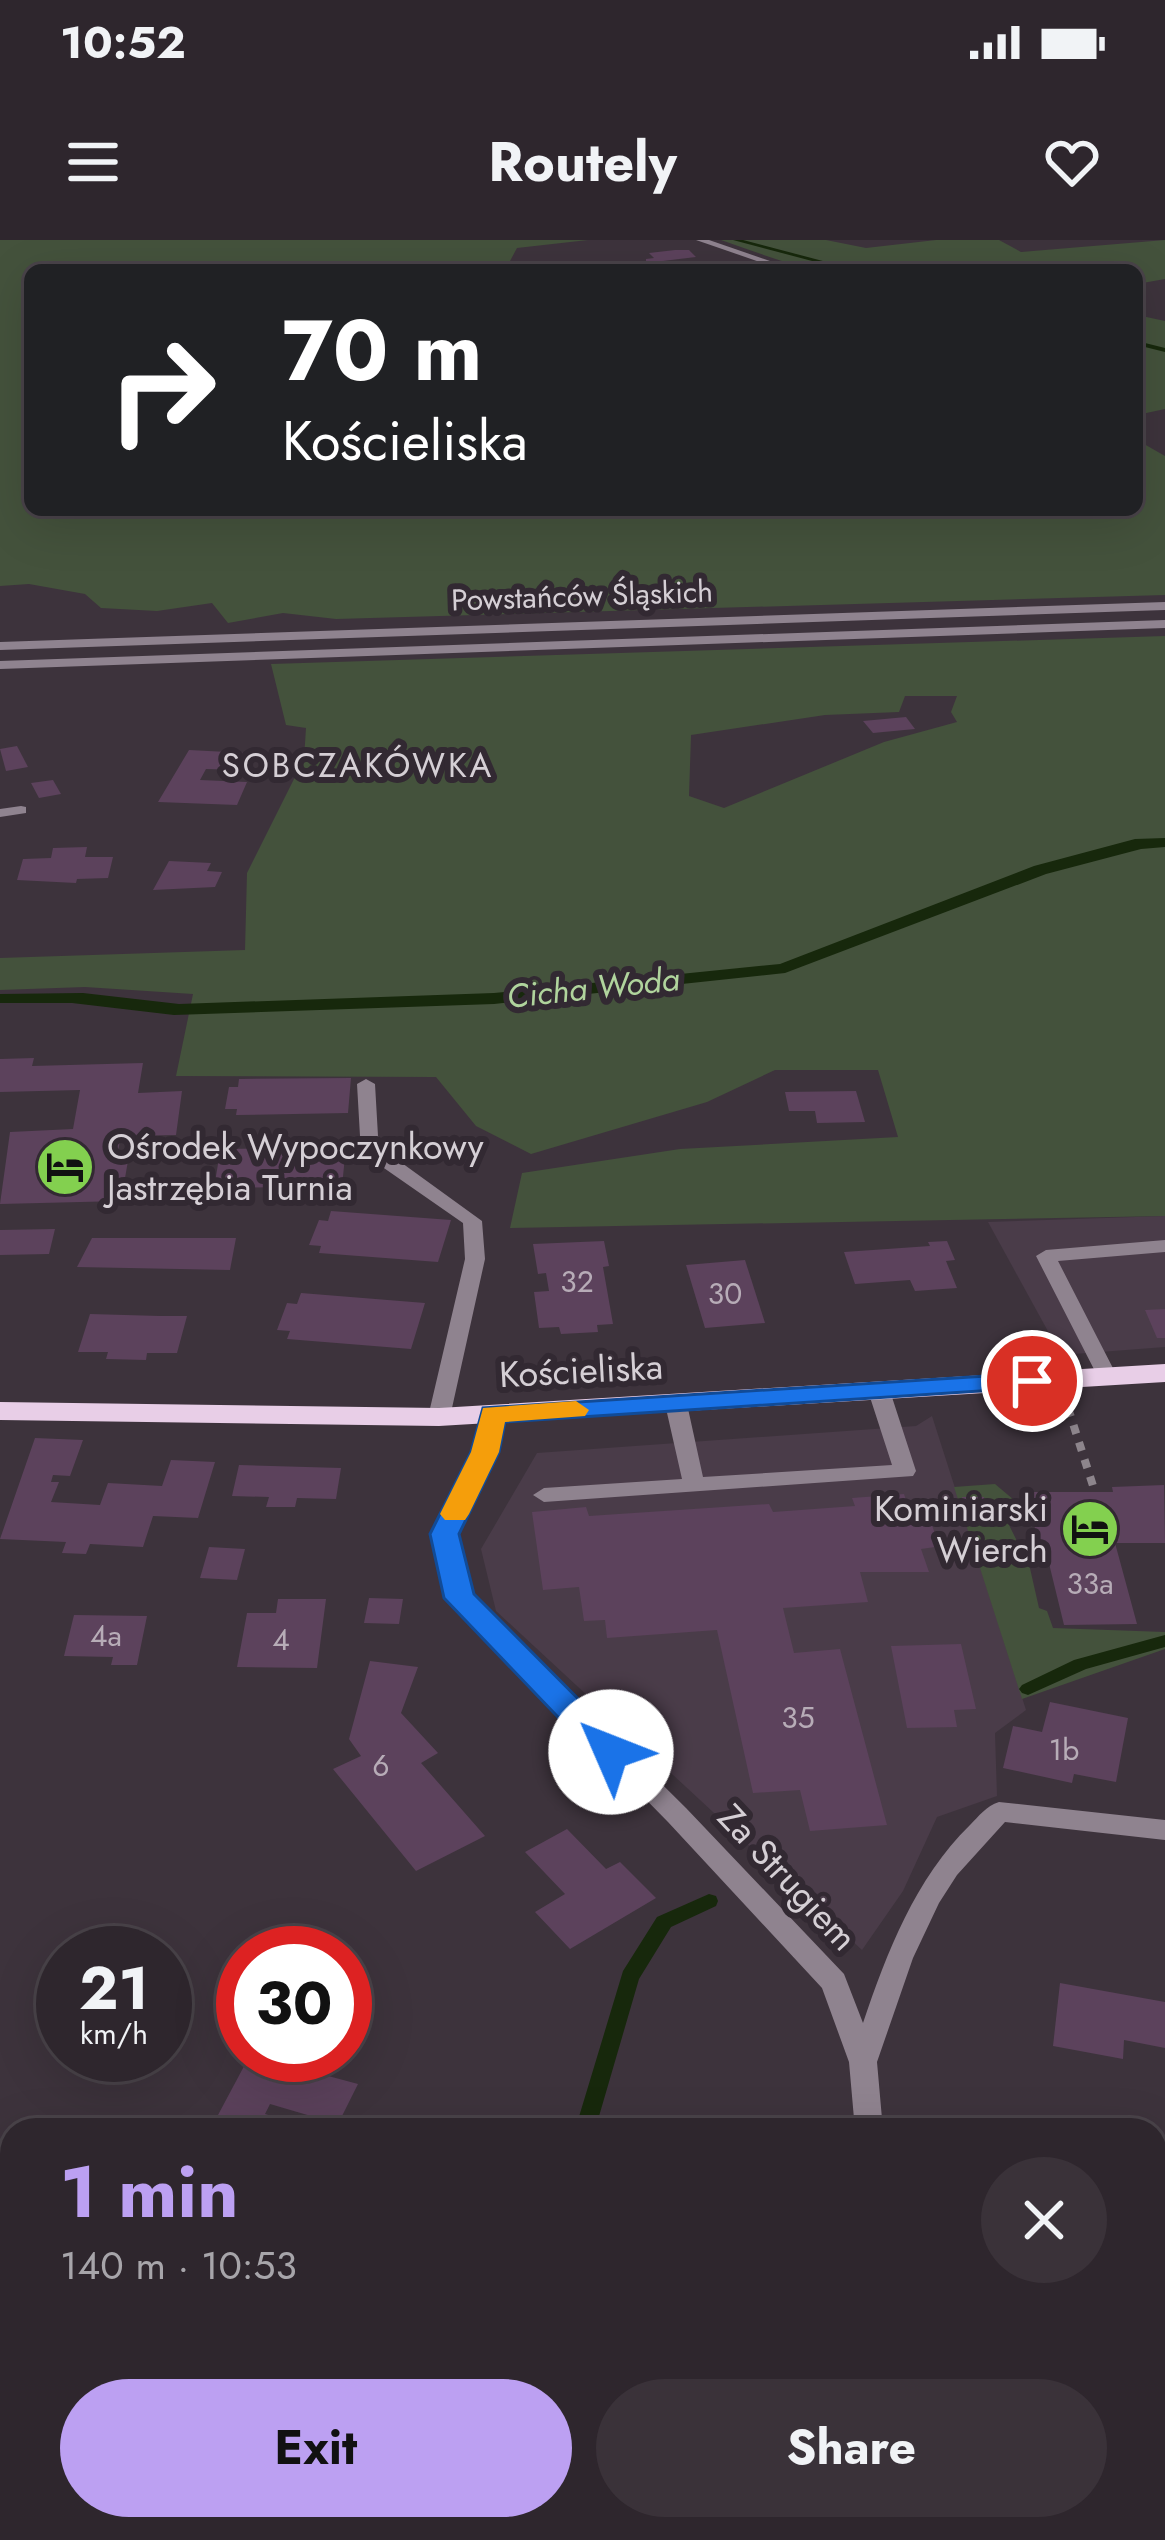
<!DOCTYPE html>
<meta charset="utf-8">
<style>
:root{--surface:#2e262d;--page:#3a3239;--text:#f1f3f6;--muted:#a7a5aa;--line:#494349;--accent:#bca0f2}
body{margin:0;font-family:Jost,sans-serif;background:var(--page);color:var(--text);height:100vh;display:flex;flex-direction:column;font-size:45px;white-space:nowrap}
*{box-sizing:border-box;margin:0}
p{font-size:39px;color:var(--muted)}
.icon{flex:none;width:66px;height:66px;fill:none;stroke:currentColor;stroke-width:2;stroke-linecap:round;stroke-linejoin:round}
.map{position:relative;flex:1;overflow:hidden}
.drawer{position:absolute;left:0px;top:1878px;width:1167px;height:423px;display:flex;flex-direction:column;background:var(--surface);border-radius:36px 36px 0 0;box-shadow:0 12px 48px #0002,0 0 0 3px var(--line)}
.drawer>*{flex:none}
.banner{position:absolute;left:24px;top:24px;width:1119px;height:252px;border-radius:18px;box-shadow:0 12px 48px #0002,0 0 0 3px var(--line);background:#202124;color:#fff;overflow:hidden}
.speed{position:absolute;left:36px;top:1686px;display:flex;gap:24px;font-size:60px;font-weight:700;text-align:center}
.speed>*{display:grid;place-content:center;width:156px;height:156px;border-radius:50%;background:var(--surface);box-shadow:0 12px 48px #0002,0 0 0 3px var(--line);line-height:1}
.speed small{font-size:30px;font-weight:400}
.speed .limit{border:18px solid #d22;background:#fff;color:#111}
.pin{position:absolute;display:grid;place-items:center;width:102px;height:102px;color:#fff;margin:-51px;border:6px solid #fff;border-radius:50%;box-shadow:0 3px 12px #0007}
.me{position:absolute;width:132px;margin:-66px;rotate:314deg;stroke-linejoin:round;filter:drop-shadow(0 0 9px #0008)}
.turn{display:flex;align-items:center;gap:42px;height:252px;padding:0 60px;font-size:54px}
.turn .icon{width:156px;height:156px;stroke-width:2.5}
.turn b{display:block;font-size:84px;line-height:102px}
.round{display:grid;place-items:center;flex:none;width:126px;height:126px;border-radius:63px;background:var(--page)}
.head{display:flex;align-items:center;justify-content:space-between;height:204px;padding:0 60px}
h1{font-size:72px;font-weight:700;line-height:90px;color:var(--accent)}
.button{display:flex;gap:24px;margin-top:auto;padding:24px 60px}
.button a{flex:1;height:138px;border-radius:72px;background:var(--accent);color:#111;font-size:48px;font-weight:700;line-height:138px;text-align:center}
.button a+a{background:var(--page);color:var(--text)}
.status{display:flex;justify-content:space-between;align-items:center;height:84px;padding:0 60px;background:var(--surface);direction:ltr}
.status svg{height:33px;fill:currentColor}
header{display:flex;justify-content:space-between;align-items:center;height:156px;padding:0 60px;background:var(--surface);font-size:54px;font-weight:700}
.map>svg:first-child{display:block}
.built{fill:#4a3c49}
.green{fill:#44523c;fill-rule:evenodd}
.water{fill:#17280c}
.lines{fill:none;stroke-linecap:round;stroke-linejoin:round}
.stream{fill:#17280c;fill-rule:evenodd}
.building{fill:#5c425c}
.path{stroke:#8d858c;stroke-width:8;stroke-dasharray:9 9;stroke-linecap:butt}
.minor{fill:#8f838f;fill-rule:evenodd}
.major{fill:#e8cee7;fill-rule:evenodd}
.route{fill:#1a73e8;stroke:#114b97;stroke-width:3}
.slow{fill:#f59e0b}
.labels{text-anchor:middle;stroke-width:12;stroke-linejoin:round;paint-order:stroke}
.far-street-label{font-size:30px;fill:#d5cfd5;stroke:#322932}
.number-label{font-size:30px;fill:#b7acb7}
.far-neighbourhood-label{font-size:33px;letter-spacing:3px;fill:#d5cfd5;stroke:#322932}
.far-water-label{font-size:33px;font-style:italic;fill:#b0d49d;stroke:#322932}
.poi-label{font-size:36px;fill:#d5cfd5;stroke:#322932;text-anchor:start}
.street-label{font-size:36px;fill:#d5cfd5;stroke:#322932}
</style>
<div class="status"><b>10:52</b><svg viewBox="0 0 49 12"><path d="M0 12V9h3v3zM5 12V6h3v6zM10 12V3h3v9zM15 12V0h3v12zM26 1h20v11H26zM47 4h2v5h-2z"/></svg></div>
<header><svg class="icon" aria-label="menu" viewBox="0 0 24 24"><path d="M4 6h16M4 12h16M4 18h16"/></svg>Routely<svg class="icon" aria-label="heart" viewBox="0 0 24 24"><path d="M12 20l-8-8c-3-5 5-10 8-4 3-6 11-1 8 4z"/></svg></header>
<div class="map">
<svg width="1165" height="2300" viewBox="0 0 1165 2300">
<rect width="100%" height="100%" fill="#3d333c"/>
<g class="built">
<path d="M1165,976V1107L1061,1115L988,982Z"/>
<path d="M932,1176L1026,1470L995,1493L997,1556L937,1577L903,1651L862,1710L496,1371L481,1309L537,1213L916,1186Z"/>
</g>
<g class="green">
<path d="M0,0H588L517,8L510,21L524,30H30V270H1137V200L1165,216V355L336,379L283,373L228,383L212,363L157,371L101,368L85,354L29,344L0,346Z"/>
<path d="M721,0H826L866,8L936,0H999L1021,12L1165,0V39L1137,44V30H958C924,20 863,34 823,30C789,26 754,11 721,0Z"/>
<path d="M1137,75L1165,81V169L1137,175Z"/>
<path d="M1165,396V976L510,988L522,933L680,909L898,897L878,830H775L707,862L531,914L476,886L436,837L176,836L193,754L85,747L0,750V718L245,710L247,633L304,519L306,488L286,485L271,424ZM905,456H957L951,472L957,482L884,502L724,568L689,556L691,495L825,475L899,472Z"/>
<path d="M995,1244L1014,1260L1016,1284L1009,1285L1016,1299L1014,1312L1027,1315L1039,1368L1047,1371L1053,1388L1165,1392V1409L1022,1459L954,1247Z"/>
</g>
<path class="water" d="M1165,598V607L1141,609L1046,634L785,733L494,764L174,775L72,763H0V754L83,753L179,764L494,753L780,724L1034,626L1135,599Z"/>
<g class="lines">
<g class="stream">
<path d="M733,0H743L857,30H846Z"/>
<path d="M1137,101L1165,108V112L1137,105Z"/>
<path d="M1165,1395V1407L1086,1429L1028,1455L1022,1453L1019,1449L1022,1445L1074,1420Z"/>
<path d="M709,1654L716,1656L718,1661L716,1666L671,1687L639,1739L595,1890H575L623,1731L657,1677Z"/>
<path d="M367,2289H391L387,2300H363Z"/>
</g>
</g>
<g class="building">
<path d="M675,10H689L696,17L646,23V19L654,18L649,13Z"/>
<path d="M906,477L915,489L873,493L863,481Z"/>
<path d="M17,506L28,527L6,531L0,509Z"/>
<path d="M189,510L247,513L239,530L206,529L200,540L247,542L237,565L158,562Z"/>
<path d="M53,540L61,554L39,558L31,543Z"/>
<path d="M87,607L85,617H113L108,638L77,639L76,643L17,640L23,619L51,618L53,608Z"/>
<path d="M169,621L211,623L207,631L222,632L215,647L153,650Z"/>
<path d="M34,818L32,826L143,823L138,853L182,851L176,895L121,896L117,916L129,915L121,961L0,964L10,892L73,889L80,850L0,852V819Z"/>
<path d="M351,838L348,873L236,875L237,869H225L229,847H238L239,839Z"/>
<path d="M856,851L865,882L817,883L815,871H789L785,852Z"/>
<path d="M346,907L342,946L226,948L227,941L215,942L219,918H228L229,909Z"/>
<path d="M331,971L451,980L438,1022L319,1013L321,1006L309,1005L319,980L328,981Z"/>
<path d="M55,989L49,1014L0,1015V990Z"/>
<path d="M92,998H236L230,1030L77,1027Z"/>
<path d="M604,1001L609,1026L603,1027L613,1084L597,1085L598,1092L561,1094L559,1087L539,1088L534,1052L549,1051L546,1033L538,1034L533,1004Z"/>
<path d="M947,1001L955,1020L946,1021L957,1048L915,1051L910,1040L855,1044L844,1012L930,1006L928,1002Z"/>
<path d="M745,1020L765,1083L705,1088L686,1025Z"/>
<path d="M301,1053L425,1063L411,1109L287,1099L290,1091L277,1090L287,1063L297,1064Z"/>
<path d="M1165,1069V1098H1157L1145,1070Z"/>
<path d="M90,1074L160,1076H187L177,1113H147L146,1120L106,1119L108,1112H78Z"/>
<path d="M35,1198L83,1200L70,1236L53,1235L51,1242H59L51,1262L100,1265L108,1243L162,1246L171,1220L215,1222L198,1278L153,1276L143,1307L90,1304L86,1314L62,1313L66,1302L0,1299Z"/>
<path d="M239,1225L341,1228L336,1259L297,1258L295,1267H266L269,1257L232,1256Z"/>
<path d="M1164,1245L1165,1303H1115L1137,1384L1064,1385L1044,1303H1039L1025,1252H1113L1112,1247Z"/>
<path d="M904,1254L913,1282L930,1280L937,1299H933L935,1307L921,1309L929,1332H860L868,1362L783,1368L794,1413L840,1409L887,1585L810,1591L800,1550L753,1553L717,1390L607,1398L605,1380L584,1381L579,1347L543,1350L532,1272L586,1267L589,1276L769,1264L773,1272L855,1266L852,1258Z"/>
<path d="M962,1257H984L987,1274H964Z"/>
<path d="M209,1307L245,1309L237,1340L200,1338Z"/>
<path d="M369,1358L403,1359L399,1384L364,1383Z"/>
<path d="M278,1359H326L317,1428L237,1427L247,1373H276Z"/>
<path d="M74,1375L147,1376L137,1425H111L113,1417L64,1416Z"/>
<path d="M961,1404L976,1469L954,1470L957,1487L907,1488L891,1406Z"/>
<path d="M370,1421L418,1427L401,1473L438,1513L421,1523L485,1596L416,1631L333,1529L361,1516L349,1499Z"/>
<path d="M1050,1462L1128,1478L1116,1542L1074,1534L1072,1543L1003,1528L1013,1486L1042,1492Z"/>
<path d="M567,1589L606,1629L620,1622L656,1658L570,1709L535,1672L565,1654L525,1612Z"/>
<path d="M1060,1743L1165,1762V1808L1124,1800L1123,1819L1053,1806Z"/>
<path d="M250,1815L358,1844L338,1884L270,1864L265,1874L290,1881L285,1890H210Z"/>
<path d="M170,2289H367L361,2300H244L232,2295L229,2300H175L166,2296Z"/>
<path d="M1050,2289H1076L1107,2300H1048Z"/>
</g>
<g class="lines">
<path class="path" d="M1068,1168L1095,1252"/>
<g class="minor">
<path d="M696,0H709L796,30H783Z"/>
<path d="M959,27L963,28L964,30H955Z"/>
<path d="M1165,362V370L0,410V402Z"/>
<path d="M1165,380V388L0,429V421Z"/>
<path d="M21,566L26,567V573L0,577V569Z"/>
<path d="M366,839L375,844L378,896L395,918L482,981L485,1019L450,1177L439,1184L428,1177L465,1019L463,983L381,926L360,896L357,844Z"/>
<path d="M1165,1000V1012L1058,1021L1117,1136L1114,1141H1100L1036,1016L1046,1010Z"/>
<path d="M879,1145L890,1151L916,1231L913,1236L544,1262L533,1255L544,1248L682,1239L665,1164L676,1157L687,1164L703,1237L892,1225L868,1151Z"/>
<path d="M492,1167L503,1174L496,1212L456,1294L471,1355L686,1568L844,1734L863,1783C887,1712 915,1639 970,1585C979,1576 986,1566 999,1562L1165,1580V1600L1005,1582L957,1635L939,1663L913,1718L877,1822L883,1890H855L849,1822L822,1748L668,1582L448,1358L434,1294L474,1212L481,1174Z"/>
<rect x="0" y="1919" width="12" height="26"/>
<path d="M12,2022V2070L0,2077V2029Z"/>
<path d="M832,2289H866L865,2300H831Z"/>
</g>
<path class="major" d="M1165,1124V1142L439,1186L0,1180V1162L439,1168Z"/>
</g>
<path class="route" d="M1032,1133L1046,1141L1042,1147L505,1182L499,1212L459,1294L474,1354L623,1504L628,1512L623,1521H600L444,1358L430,1294L471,1212L483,1168Z"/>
<path class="slow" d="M576,1161L589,1170L585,1176L505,1182L499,1212L469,1274L465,1280H445L440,1274L471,1212L483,1168Z"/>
<defs>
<symbol id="hotel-disc" viewBox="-11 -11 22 22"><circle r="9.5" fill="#83d04f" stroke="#322932"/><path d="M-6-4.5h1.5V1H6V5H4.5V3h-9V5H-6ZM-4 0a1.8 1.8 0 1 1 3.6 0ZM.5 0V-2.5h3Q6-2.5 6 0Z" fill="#111"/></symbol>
</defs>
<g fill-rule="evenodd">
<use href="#hotel-disc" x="32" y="894" width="66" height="66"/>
<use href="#hotel-disc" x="1057" y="1256" width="66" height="66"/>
</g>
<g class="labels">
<g class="far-street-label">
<text transform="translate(582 356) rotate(-2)" y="10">Powstańców Śląskich</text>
</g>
<g class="number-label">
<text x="577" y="1052">32</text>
<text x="725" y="1064">30</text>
<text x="1090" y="1354">33a</text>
<text x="106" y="1406">4a</text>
<text x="281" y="1410">4</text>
<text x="798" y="1488">35</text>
<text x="1064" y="1520">1b</text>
<text x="381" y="1536">6</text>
</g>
<g class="far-neighbourhood-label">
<text x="358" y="537">SOBCZAKÓWKA</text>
</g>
<g class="far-water-label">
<text transform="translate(593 747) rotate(-6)" y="12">Cicha Woda</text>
</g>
<g class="poi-label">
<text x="107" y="919">Ośrodek Wypoczynkowy<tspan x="107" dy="41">Jastrzębia Turnia</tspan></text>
<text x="1048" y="1281" text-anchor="end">Kominiarski<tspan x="1048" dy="41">Wierch</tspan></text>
</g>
<g class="street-label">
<text transform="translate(581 1130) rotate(-3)" y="13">Kościeliska</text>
<text transform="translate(788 1637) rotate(47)" y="13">Za Strugiem</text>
</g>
</g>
</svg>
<div class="speed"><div>21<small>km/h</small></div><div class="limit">30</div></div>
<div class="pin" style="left:1032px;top:1141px;background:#d93025"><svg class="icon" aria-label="arrive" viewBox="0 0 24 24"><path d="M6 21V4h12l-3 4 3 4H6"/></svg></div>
<svg class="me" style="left:611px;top:1512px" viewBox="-20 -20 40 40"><circle r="19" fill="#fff"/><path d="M0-13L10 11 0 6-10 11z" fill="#1a73e8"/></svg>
<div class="banner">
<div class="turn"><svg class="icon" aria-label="right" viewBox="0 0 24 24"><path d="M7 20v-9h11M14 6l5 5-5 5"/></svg><div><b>70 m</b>Kościeliska</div></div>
</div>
<section class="drawer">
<div class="head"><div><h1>1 min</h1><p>140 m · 10:53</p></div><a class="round"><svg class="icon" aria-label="close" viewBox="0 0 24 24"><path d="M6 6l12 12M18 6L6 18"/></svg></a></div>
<div class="button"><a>Exit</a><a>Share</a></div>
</section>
</div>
